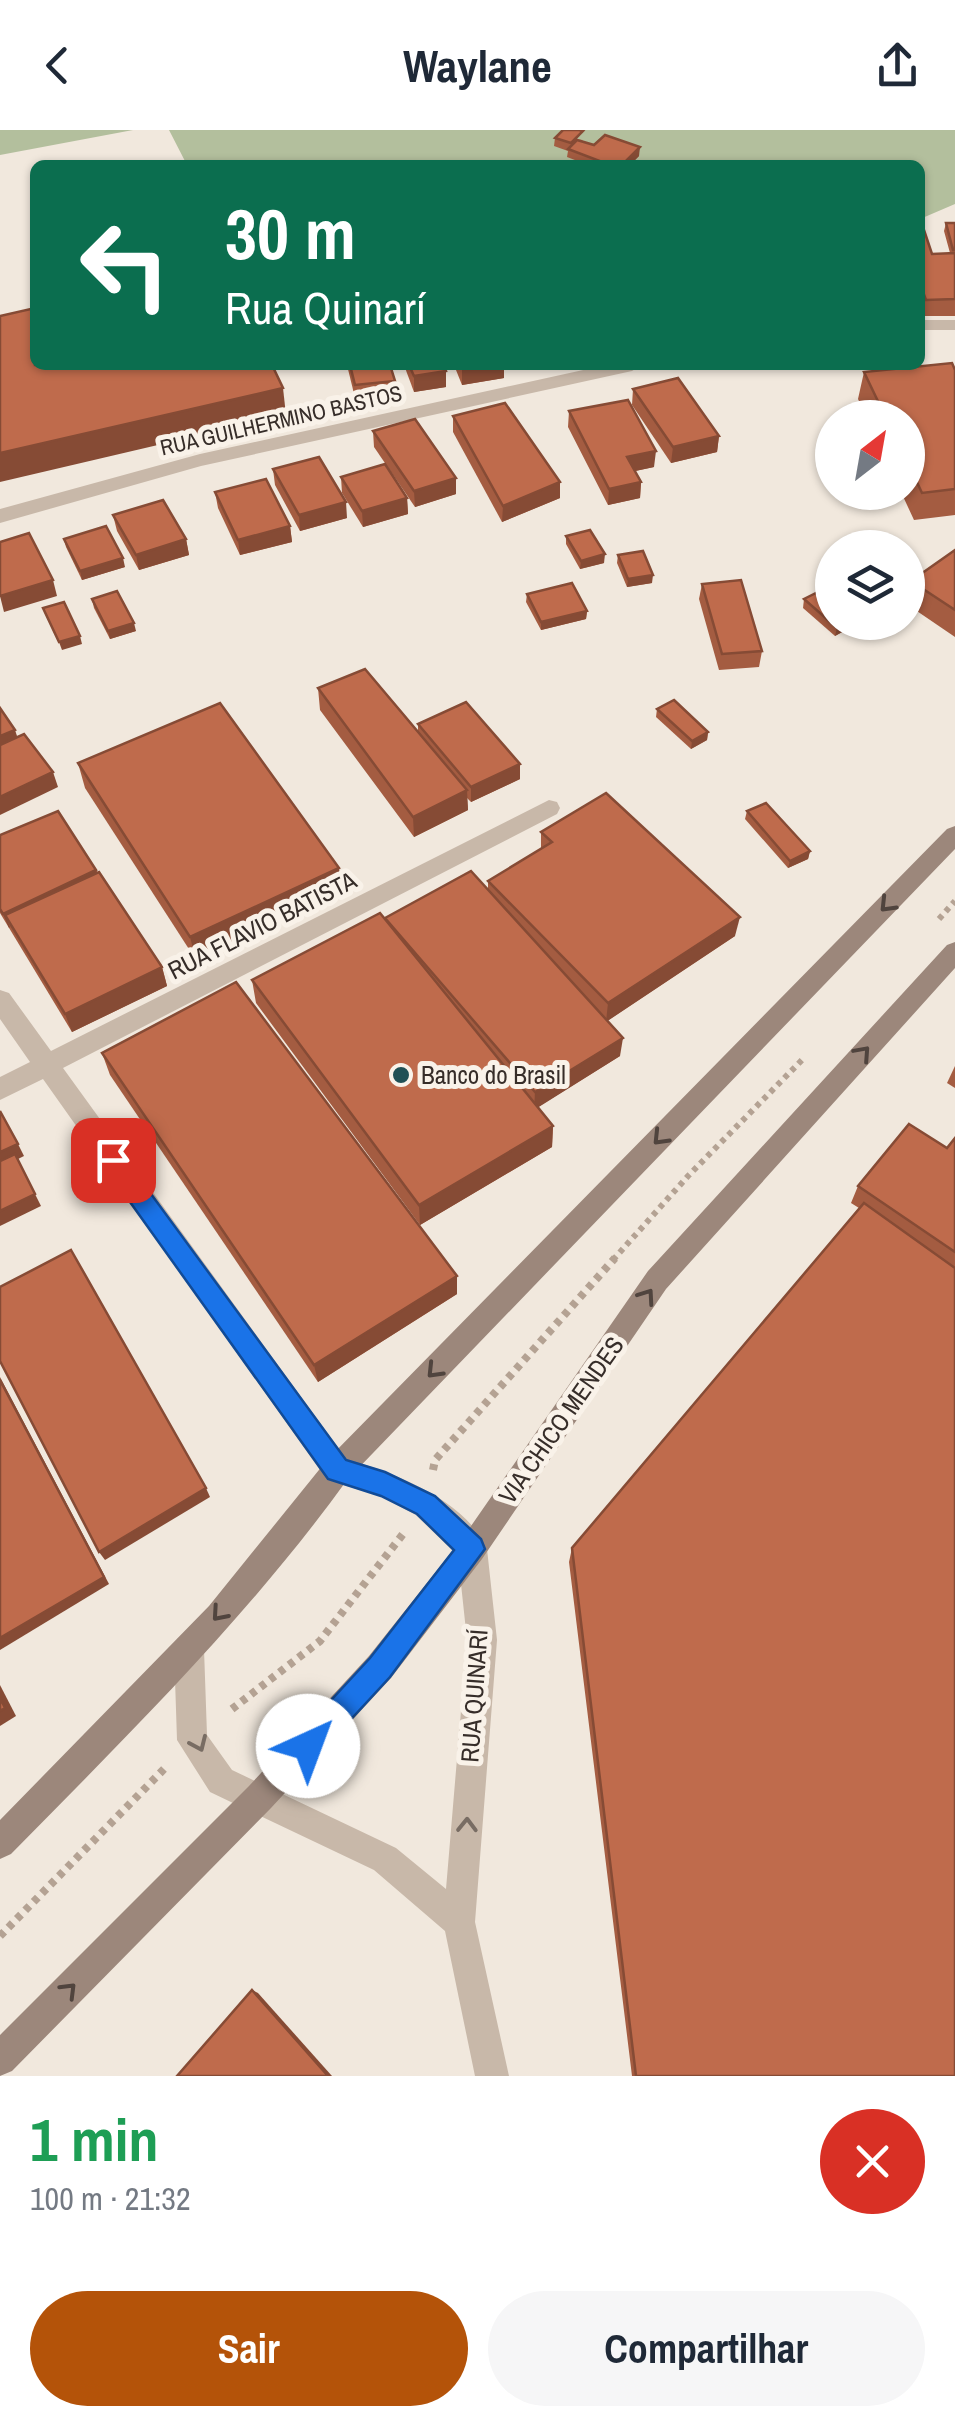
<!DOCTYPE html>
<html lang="pt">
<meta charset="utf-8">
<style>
:root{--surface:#fff;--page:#f6f6f7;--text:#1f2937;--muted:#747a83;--accent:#b45309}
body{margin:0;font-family:"Archivo Narrow",sans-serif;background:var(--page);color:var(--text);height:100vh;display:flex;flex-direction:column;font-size:38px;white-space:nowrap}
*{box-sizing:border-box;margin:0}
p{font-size:32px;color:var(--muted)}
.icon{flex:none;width:55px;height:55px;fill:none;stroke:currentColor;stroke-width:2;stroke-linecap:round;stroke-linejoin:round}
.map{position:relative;height:1946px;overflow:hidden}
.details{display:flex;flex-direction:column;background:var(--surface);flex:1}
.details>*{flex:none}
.top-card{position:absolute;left:30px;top:30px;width:895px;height:210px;border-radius:15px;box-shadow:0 2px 8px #0004;background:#0b6e4f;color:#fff;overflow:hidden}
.needle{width:65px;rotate:31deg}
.tools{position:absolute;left:815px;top:270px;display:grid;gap:20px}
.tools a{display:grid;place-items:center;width:110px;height:110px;border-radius:50%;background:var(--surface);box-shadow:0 2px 8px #0004;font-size:50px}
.pin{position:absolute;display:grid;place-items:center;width:85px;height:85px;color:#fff;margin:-42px;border-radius:20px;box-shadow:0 5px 15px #0006}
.me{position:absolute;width:110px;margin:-55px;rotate:43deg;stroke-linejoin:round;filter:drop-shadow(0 0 8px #0008)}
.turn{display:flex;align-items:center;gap:35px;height:210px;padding:0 30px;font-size:45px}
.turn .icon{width:130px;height:130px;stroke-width:2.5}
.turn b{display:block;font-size:70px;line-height:85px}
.round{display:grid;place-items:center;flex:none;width:105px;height:105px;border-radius:52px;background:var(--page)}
.head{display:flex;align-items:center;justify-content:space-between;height:170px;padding:0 30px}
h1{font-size:60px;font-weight:700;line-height:75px;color:#1e9e55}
.primary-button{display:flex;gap:20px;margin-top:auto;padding:20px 30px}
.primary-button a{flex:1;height:115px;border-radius:60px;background:var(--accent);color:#fff;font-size:40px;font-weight:700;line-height:115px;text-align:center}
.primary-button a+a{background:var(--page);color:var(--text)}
header{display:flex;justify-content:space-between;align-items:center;height:130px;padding:0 30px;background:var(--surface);font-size:45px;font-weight:700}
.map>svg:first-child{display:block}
.green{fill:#b3bf9d}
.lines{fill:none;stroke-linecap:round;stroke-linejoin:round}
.path-far1{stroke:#b4a293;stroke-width:6;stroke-dasharray:5 5;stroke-linecap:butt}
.path{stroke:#b4a293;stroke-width:8;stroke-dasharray:6 6;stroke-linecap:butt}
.street{fill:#c8b8a9;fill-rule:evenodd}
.secondary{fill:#9c877b;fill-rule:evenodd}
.wall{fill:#a45c41}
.shaded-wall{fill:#864b35}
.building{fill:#bf6b4c;stroke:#864b35;stroke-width:2.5}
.oneway{stroke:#50443e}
.oneway2{stroke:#786c63}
.route{fill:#1a73e8;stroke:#114b97;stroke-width:2.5}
.poi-dot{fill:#205055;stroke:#f9f2e9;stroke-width:4}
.labels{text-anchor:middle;stroke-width:10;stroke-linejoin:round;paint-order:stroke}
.far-street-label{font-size:22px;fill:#362d29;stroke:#f9f2e9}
.street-label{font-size:25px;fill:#362d29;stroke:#f9f2e9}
.poi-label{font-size:25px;fill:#362d29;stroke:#f9f2e9;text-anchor:start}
</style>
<header><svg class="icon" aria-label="back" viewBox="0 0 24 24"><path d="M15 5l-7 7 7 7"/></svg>Waylane<svg class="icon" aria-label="share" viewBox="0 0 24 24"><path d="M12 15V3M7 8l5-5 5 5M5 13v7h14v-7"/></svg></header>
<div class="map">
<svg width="955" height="1946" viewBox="0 0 955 1946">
<rect width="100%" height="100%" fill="#f1e8dd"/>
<g class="green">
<path d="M0,0H133L0,25Z"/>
<path d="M169,0H955V74L920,89V35H187Z"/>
</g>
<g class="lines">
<g class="path-far1">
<path d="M939,789L955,771"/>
<path d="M613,1130L688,1046L802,930"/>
</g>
<g class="path">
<path d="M433,1340L435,1330L615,1128"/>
<path d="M232,1579L320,1511L403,1404"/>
<path d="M0,1806L166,1637"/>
</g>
<g class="street">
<rect x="920" y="190" width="35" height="10"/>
<path d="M606,235H641L632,241L201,336L0,393V379L200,324Z"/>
<path d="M549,670L557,672L560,678L557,684L63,938L346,1329C393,1342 466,1370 487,1419L497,1510L475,1792L509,1946H475L445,1801L374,1740L210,1662L177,1610L174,1519L178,1508L189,1504L200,1508L204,1519L207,1605L232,1640L396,1718L446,1759L467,1510L458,1426L416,1385L380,1366L327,1350L43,949L0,970V947L30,932L0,889V860L9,863L51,921Z"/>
</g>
<g class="secondary">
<path d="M955,696V719L347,1350C248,1487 129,1604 11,1724L0,1729V1690L209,1476L327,1330L947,699Z"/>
<path d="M955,812V838L666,1159L482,1429L391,1548L271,1678L12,1941L0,1946V1905L249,1656L369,1526L462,1409L648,1141L947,815Z"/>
</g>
</g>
<g class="wall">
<path d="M555,8L583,10L581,11L594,15L639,26L630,35H588L567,27L568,21L554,16Z"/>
<path d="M946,93H955V186H922L920,180V97L932,124L950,123L944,101Z"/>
<path d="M347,235H390L395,251L396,267L356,272Z"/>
<path d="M404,235H444L446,257L414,262Z"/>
<path d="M454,235H504V248L462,255Z"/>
<path d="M955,240V385L914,390L901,362H908V288H867L858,269L864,242Z"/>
<path d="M633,259L719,306L717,322L671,333L632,275Z"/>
<path d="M569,281L654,337L635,341L641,352L640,368L608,375L568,297Z"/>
<path d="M453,286L560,352V368L502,392L453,302Z"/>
<path d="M373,301L456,348V364L415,377L374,317Z"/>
<path d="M273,339L347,388L300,401L275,355Z"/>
<path d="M341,347L407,368L408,384L363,397L342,363Z"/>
<path d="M215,362L290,396L292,412L240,425L218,378Z"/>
<path d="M113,385L186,409L189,425L139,440L117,401Z"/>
<path d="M566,406L604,433L580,439L566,414Z"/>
<path d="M64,409L125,437L82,450L66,417Z"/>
<path d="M955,420V507L908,475V462L911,451Z"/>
<path d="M618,425L652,453L627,457L617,433Z"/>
<path d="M702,454L762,521L759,537L719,540L699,469Z"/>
<path d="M527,464L587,481L586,489L541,500L526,472Z"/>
<path d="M92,469L136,501L110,509L94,478Z"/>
<path d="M804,469L860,492L835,506L803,478Z"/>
<path d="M318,558L418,602V594L520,634V649L471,672L467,668L468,680L414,707L320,580Z"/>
<path d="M657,579L708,602L707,610L691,619L656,587Z"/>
<path d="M78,633L342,762L196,830L85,658Z"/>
<path d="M747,681L810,721L808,729L788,738L745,689Z"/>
<path d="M541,702L735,806L607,891L620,926L538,977L553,996L552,1017L420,1095L256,873L252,850L385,789L488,759V751L541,719Z"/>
<path d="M0,705L96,740L162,837L167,856L72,902L0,783Z"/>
<path d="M102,923L457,1164L318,1252L110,945Z"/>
<path d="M955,936V958L947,953Z"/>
<path d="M955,1008V1946H632L569,1432L572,1418L859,1078L851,1073L858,1056L947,1018Z"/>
</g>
<g class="shaded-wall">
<path d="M640,17L639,26L630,35H622Z"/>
<path d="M484,235H504V248L462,255V238Z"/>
<path d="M446,241V257L414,262V246Z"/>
<path d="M283,258L286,285L0,352V323Z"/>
<path d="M719,306L717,322L671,333L673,317Z"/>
<path d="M656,321L654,337L626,343L627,327Z"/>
<path d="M456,348V364L415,377L414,361Z"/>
<path d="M560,352V368L502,392L503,376Z"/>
<path d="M641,352L640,368L608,375L609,359Z"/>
<path d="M407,368L408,384L363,397L362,381Z"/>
<path d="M346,372L347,388L300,401L299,385Z"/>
<path d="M290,396L292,412L240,425L238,410Z"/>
<path d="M186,409L189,425L139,440L136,425Z"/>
<path d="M605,424L604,433L580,439L581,431Z"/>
<path d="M123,428L125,437L82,450L80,441Z"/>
<path d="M653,445L652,453L627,457L628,449Z"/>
<path d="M53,450L57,466L4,482L0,466Z"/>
<path d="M587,481L586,489L541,500V492Z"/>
<path d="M847,492H860L835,506L837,498Z"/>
<path d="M134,493L136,501L110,509L108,501Z"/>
<path d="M80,506L82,514L62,520L59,512Z"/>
<path d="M15,600L20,615L0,624V606Z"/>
<path d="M708,602L707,610L691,619L692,611Z"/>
<path d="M520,634V649L471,672V657Z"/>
<path d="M53,642L58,657L0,685V667Z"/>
<path d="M467,660L468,680L414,707L413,687Z"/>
<path d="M810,721L808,729L788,738L790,731Z"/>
<path d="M339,738L342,762L196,830L190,807Z"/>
<path d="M96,740L101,755L5,785L10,797L9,798L3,784Z"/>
<path d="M740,787L735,806L606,892L608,873Z"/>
<path d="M162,837L167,856L72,902L65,884Z"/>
<path d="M623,908L620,926L534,980L535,962Z"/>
<path d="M553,996L552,1017L420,1095L419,1075Z"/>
<path d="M18,1014L24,1026L0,1038V1022Z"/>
<path d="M35,1064L41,1076L0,1096V1081Z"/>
<path d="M457,1146V1164L318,1252L314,1235Z"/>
<path d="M0,1247L109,1454L0,1520Z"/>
<path d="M206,1358L210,1367L105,1430L99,1422Z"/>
<path d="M0,1555L16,1586L0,1596Z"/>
<path d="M252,1860L258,1863L332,1946H328Z"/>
</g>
<g class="building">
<path d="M563,0H579L583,1L571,13L555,8Z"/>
<path d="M605,5L640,17L622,35H610L568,19L577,10L594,15Z"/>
<path d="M946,93H955V120H953Z"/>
<path d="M920,97H923L932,124L955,123V169L926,170L922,159H920Z"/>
<path d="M35,178V235H272L283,258L0,323V186Z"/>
<path d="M952,233L955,240V359L922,363L908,333V288H886L864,242Z"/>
<path d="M350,235H390L395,251L355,255Z"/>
<path d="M409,235H444L446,241L414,246Z"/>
<path d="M461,235H484L462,238Z"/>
<path d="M678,248L719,306L673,317L633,259Z"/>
<path d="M628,270L656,321L627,327L641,352L609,359L569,281Z"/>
<path d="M505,273L560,352L503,376L453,286Z"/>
<path d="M415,289L456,348L414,361L373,301Z"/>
<path d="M319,327L346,372L299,385L273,339Z"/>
<path d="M385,334L407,368L362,381L341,347Z"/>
<path d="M266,349L290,396L238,410L215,362Z"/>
<path d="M163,370L186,409L136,425L113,385Z"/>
<path d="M106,396L123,428L80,441L64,409Z"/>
<path d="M590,400L605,424L581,431L566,406Z"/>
<path d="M29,403L53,450L0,466V412Z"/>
<path d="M955,420V480L911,451Z"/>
<path d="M643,421L653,445L628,449L618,425Z"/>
<path d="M741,450L762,521L722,524L702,454Z"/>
<path d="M572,453L587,481L541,492L527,464Z"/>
<path d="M832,455V492H847L837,498L804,469Z"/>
<path d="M117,461L134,493L108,501L92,469Z"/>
<path d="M64,472L80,506L59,512L43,478Z"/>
<path d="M365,539L467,660L413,687L318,558Z"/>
<path d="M674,570L708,602L692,611L657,579Z"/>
<path d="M466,572L520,634L471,657L418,594Z"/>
<path d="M220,573L339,738L190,807L78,633Z"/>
<path d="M0,578L15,600L0,606Z"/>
<path d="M24,604L53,642L0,667V615Z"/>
<path d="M606,663L740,787L608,873L488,751L552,712L541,702Z"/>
<path d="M766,673L810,721L790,731L747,681Z"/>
<path d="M58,681L96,740L3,784L0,779V705Z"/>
<path d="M471,741L623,908L535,962L385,788Z"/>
<path d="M99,742L162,837L65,884L5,785Z"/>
<path d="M380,783L553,996L419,1075L252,850Z"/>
<path d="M236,852L457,1146L314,1235L102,923Z"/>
<path d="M0,981L18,1014L0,1022Z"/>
<path d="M909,994L947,1018L955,1008V1122L858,1056Z"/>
<path d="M15,1024L35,1064L0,1081V1031Z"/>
<path d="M864,1073L955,1138V1946H636L572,1418Z"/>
<path d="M71,1120L206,1358L99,1422L0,1231V1157Z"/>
<path d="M0,1250L104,1447L0,1508Z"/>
<path d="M0,1568L5,1578L0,1581Z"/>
<path d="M252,1860L328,1946H177Z"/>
</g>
<defs><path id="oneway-chevron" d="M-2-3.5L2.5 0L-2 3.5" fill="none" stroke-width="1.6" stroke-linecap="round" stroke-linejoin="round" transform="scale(2.5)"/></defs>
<g class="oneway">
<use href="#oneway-chevron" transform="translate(887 775) rotate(134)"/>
<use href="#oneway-chevron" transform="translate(863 923) rotate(-48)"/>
<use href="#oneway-chevron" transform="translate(660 1008) rotate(134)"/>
<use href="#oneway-chevron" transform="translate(647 1166) rotate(-55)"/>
<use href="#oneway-chevron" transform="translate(434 1241) rotate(134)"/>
<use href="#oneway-chevron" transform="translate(219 1484) rotate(131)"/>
<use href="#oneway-chevron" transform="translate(69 1860) rotate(-45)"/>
</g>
<g class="oneway2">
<use href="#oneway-chevron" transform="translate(199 1614) rotate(66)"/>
<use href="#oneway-chevron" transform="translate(467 1695) rotate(-89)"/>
</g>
<path class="route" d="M113,1020L121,1023L346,1330L385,1342L435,1366L481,1409L485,1419L390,1547L318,1625L308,1630L298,1625L294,1616L298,1606L370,1528L454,1420L417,1384L381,1366L328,1349L105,1037L101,1030L105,1023Z"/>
<circle class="poi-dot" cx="401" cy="945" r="10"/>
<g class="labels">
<g class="far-street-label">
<text transform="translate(281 290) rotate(-13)" y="8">RUA GUILHERMINO BASTOS</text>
</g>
<g class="street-label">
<text transform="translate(262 795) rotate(-27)" y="9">RUA FLAVIO BATISTA</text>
<text transform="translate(561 1290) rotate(-55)" y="9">VIA CHICO MENDES</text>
<text transform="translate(474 1566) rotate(-86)" y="9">RUA QUINARÍ</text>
</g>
<g class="poi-label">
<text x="421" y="954">Banco do Brasil</text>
</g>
</g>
</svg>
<div class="tools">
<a><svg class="needle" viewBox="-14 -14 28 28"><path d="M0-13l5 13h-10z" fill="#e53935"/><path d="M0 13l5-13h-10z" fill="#747a83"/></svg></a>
<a><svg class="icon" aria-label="layers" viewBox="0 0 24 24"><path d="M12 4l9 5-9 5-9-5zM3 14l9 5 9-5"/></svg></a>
</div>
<div class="pin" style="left:113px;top:1030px;background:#d93025"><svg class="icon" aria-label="arrive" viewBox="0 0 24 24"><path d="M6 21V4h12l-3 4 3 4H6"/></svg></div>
<svg class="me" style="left:308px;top:1616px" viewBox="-20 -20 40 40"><circle r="19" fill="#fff"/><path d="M0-13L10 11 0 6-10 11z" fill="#1a73e8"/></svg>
<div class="top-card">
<div class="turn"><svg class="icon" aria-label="left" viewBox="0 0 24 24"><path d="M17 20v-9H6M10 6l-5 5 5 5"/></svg><div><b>30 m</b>Rua Quinarí</div></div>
</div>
</div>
<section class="details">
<div class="head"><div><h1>1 min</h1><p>100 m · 21:32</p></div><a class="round" style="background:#d93025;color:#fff"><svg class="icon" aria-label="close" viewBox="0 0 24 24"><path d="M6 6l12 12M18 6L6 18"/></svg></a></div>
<div class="primary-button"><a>Sair</a><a>Compartilhar</a></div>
</section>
